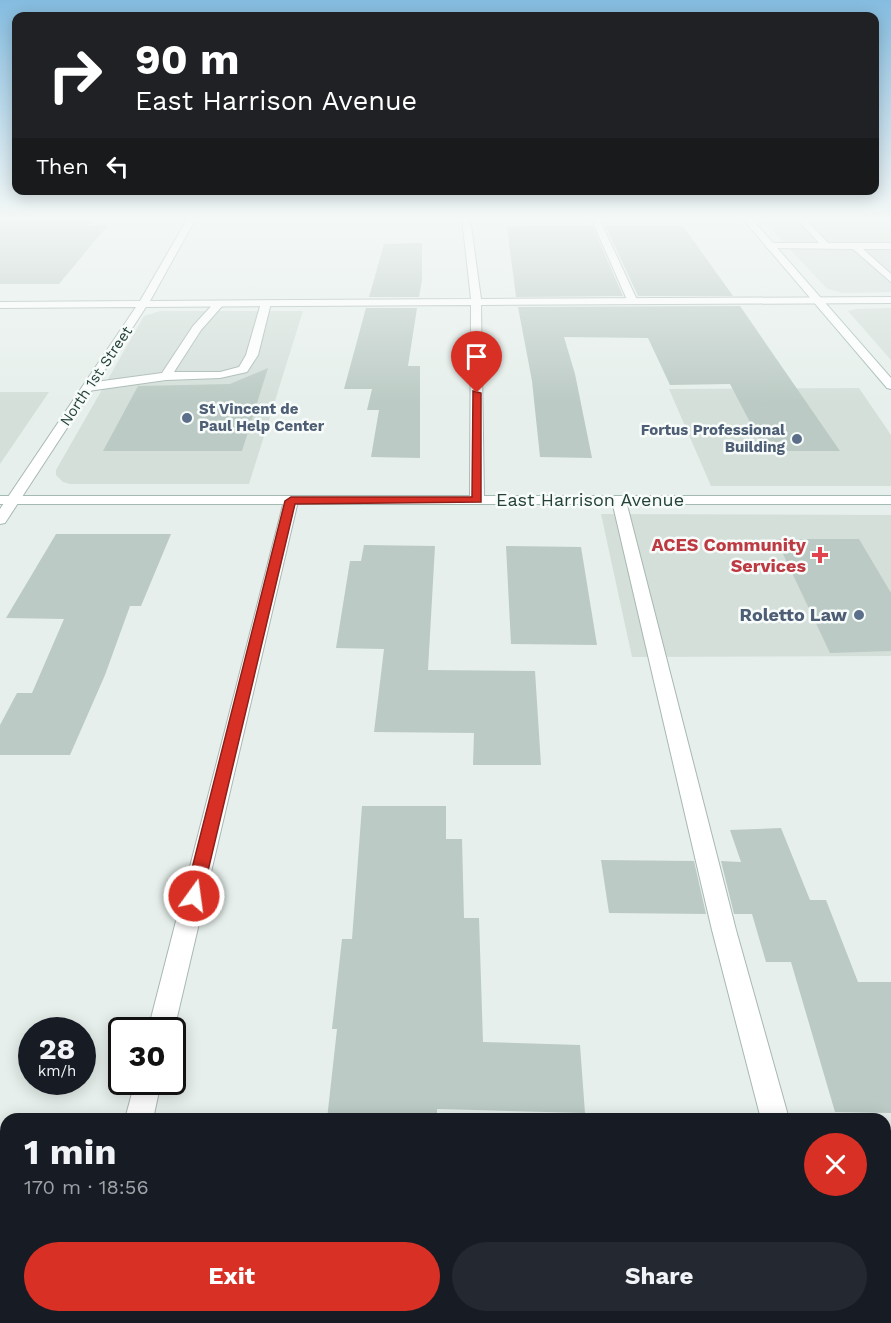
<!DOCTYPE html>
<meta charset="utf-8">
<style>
:root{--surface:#171b24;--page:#242831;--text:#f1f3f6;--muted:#9ea1a6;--accent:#d93025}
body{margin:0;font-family:"Work Sans",sans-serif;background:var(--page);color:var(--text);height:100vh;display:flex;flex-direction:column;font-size:22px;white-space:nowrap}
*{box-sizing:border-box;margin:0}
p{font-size:20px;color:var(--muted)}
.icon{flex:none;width:33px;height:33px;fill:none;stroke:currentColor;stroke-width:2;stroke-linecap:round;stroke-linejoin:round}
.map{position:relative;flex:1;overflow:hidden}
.drawer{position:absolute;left:0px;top:1113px;width:891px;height:210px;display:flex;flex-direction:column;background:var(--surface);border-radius:18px 18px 0 0;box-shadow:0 3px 15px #0003}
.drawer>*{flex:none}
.guide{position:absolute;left:12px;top:12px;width:867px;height:183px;border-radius:12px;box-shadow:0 3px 15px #0003;background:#202124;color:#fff;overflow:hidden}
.speed{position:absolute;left:18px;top:1017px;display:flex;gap:12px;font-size:30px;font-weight:700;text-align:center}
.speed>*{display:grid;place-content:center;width:78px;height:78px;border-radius:50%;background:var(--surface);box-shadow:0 3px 15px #0003;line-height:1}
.speed small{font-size:15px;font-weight:400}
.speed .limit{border:3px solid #111;border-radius:9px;background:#fff;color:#111}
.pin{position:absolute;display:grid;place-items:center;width:51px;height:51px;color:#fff;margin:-62px -26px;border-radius:50% 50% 50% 0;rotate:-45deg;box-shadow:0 0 6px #0007}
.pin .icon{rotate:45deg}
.me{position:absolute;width:66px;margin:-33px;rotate:14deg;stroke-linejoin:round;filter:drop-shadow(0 0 4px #0008)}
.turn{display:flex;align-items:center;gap:21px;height:126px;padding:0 24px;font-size:27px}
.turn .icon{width:78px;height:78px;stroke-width:2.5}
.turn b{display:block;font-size:42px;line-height:51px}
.then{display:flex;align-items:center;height:57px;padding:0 24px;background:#0003;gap:12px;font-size:22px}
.round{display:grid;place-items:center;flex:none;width:63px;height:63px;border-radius:32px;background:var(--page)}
.head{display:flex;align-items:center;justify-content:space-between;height:102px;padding:0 24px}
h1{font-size:36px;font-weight:700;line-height:45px}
.primary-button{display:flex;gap:12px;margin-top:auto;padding:12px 24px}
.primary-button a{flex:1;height:69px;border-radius:36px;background:var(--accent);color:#fff;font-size:24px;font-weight:700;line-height:69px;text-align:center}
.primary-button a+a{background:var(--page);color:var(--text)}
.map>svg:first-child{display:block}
.built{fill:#d4dfda}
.building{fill:#bbcac4}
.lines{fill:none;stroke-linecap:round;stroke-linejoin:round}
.lane-casing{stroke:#a8b8b2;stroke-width:2}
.street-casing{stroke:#a8b8b2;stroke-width:2}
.secondary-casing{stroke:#a4bbb3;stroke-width:2}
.lane{fill:#fff;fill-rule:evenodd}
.street{fill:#fff;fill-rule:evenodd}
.secondary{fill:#fff;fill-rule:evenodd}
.route{fill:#d93025;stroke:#8d1f18;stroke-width:1.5}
.service-dot{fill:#5c6f8a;stroke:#f7fbf9;stroke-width:2}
.health-dot{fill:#e0444e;stroke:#f7fbf9;stroke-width:2}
.labels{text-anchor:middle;stroke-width:5;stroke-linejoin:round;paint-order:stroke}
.far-street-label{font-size:15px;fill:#24423a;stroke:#f7fbf9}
.far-service-label{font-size:15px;font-weight:bold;fill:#4e5e75;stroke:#f7fbf9;text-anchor:start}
.street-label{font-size:18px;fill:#24423a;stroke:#f7fbf9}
.health-label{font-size:18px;font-weight:bold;fill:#be3a42;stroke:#f7fbf9;text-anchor:end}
.service-label{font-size:18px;font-weight:bold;fill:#4e5e75;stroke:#f7fbf9;text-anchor:end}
</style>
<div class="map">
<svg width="891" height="1323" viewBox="0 0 891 1323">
<rect width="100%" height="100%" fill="#e6efeb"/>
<g class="built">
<path d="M761,218H891V292L843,293L827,289Z"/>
<path d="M891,308V360L848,311L856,309Z"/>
<path d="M160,311H303L249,484H70L63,482L56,475V470L144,316Z"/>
<path d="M859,388L891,435V486H711L669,389Z"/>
<path d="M0,392H49L0,464Z"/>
<path d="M601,514L891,515V656L632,657Z"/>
</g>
<g class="building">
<path d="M0,218H96L90,225H108L59,284H0Z"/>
<path d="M536,225H592L623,296L516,297L507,227Z"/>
<path d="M605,225L683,226L733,296H638Z"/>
<path d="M422,243V280L419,297H369L384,244Z"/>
<path d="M740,306L840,451H765L730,384L670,385L648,338L564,337L575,374L592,458L540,457L532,381L518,307Z"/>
<path d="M366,308H417L408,366H420V458L371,457L379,410H367L372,389H344Z"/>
<path d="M268,368L242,451H103L138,386L230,384Z"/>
<path d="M56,534H171L141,606H130L105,675L70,755H0V725L17,693H32L64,619L6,618Z"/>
<path d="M776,539H859L891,593V651L830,653Z"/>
<path d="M364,545L435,546L428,670L535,671L541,765H473L474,733L374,732L384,649L336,648L350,561H361Z"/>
<path d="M506,546L581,547L597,645L511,644Z"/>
<path d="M362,806H446V839H462L464,918H479L483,1042L580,1045L585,1113L437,1109V1119H327L337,1029H332L342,939H352Z"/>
<path d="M781,828L810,900H826L858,982H891V1113L835,1112L791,962H766L752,914H734L721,861L741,862L730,830Z"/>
<path d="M601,860L694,861L706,914L609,913Z"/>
</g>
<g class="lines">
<defs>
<g id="lane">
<path d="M591,218H599L638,302L637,304L628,302Z"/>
<path d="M796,218H805L828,243H891V249H863L891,274V282L853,249L767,248L766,246L770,243H819Z"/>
<path d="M266,300L271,303L258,355L247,372L220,378L166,380L88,391L82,387L88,383L162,373L193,326L215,302L219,301L224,304L201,330L174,372H220L239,367L246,355L261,303Z"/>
<path d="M13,496L20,500L5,523L0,524V509L8,497Z"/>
<path d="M619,497L626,501L736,930L789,1119H761L712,930L612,501Z"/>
<path d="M812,1317H844L846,1323H814Z"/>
</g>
<g id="street">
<path d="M188,218H196L150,301L471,299L462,218H470L481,299L891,297V303L481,305L484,500L477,504L470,500L471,305L146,307L18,503H8L6,500L136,307L0,308V302L140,301Z"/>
<path d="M291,497L298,501L174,1030L172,1033V1030H148L284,501Z"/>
<path d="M135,1082H161L153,1119H125Z"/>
<rect x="0" y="1180" width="6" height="30"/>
<path d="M73,1317H105L104,1323H72Z"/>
</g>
<g id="secondary">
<path d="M742,218H751L891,378V389L887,388Z"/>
<rect x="0" y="496" width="891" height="8"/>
</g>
</defs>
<use href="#lane" class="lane-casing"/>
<use href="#street" class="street-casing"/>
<use href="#secondary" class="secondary-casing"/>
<use href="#lane" class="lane"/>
<use href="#street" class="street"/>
<use href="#secondary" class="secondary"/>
</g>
<linearGradient id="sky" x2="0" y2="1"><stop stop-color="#84bce0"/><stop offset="0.54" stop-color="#f4f8f6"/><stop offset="1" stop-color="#f4f8f6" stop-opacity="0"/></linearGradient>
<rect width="891" height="404" fill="url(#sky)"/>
<path class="route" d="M473,391L481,393V502L295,504L202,896L200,901L194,903L187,901L185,896L285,501L291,497H472Z"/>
<g class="service-dot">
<circle cx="187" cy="418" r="6"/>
<circle cx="797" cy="439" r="6"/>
<circle cx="859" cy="615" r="6"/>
</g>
<path class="health-dot" d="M817 546h6v6h6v6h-6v6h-6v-6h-6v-6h6z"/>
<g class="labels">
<g class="far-street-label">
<text transform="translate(96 376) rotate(-56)" y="5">North 1st Street</text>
</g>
<g class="far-service-label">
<text x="199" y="414">St Vincent de<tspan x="199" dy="17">Paul Help Center</tspan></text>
<text x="785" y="435" text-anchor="end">Fortus Professional<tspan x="785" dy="17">Building</tspan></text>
</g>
<g class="street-label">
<text x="590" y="506">East Harrison Avenue</text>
</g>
<g class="health-label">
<text x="806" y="551">ACES Community<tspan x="806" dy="21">Services</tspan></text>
</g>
<g class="service-label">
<text x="847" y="621">Roletto Law</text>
</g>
</g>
</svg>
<div class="speed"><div>28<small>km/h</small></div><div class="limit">30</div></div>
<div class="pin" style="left:477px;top:393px;background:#d93025"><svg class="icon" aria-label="arrive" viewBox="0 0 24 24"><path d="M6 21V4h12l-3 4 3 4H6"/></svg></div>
<svg class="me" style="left:194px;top:896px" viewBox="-20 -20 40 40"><circle r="17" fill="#d93025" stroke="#fff" stroke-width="3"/><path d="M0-11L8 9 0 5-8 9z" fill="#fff"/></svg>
<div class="guide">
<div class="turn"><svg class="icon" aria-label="right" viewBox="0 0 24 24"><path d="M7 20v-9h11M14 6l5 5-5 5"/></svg><div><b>90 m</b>East Harrison Avenue</div></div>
<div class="then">Then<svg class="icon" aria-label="left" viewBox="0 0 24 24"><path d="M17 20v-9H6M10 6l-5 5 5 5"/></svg></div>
</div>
<section class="drawer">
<div class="head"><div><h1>1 min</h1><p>170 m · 18:56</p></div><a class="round" style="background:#d93025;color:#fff"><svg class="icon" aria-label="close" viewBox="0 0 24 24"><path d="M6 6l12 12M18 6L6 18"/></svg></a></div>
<div class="primary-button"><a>Exit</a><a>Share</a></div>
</section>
</div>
